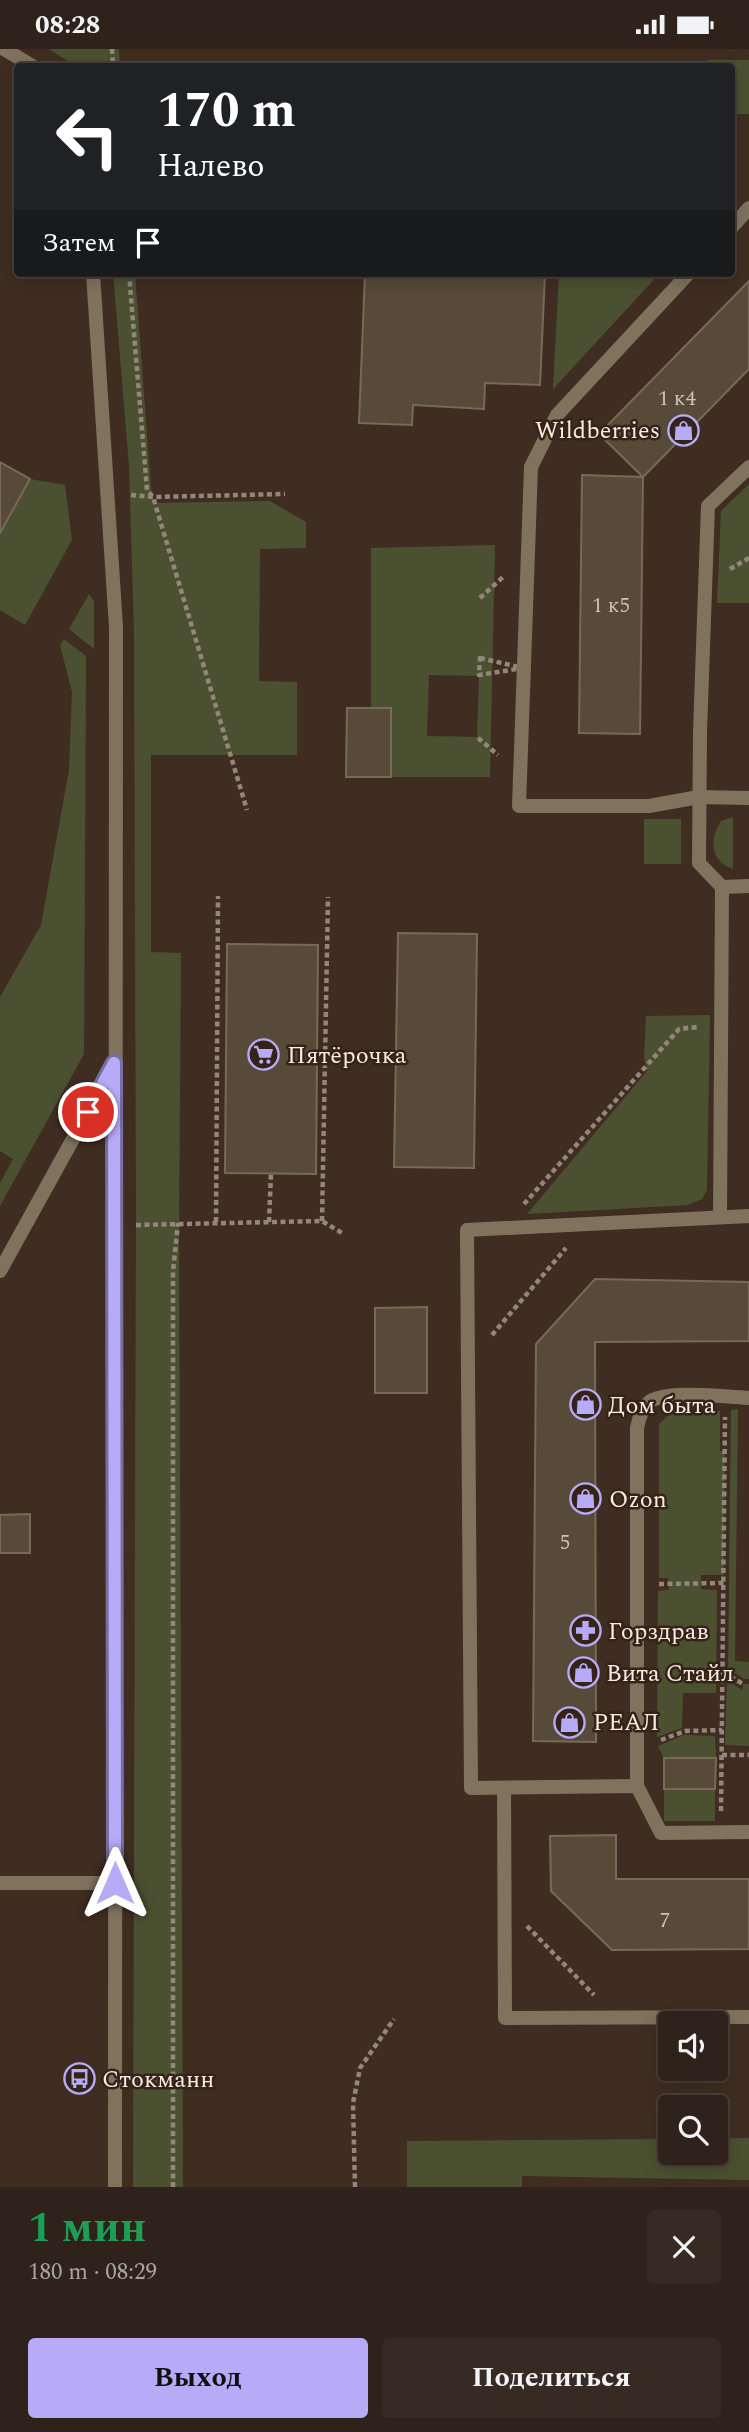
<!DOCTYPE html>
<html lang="ru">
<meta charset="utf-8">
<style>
:root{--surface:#2f221a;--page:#372a23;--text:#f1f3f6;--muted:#a7a4a2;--line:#4a3f39;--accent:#b7abf8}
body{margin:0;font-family:Spectral,serif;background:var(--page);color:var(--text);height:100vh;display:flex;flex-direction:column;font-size:26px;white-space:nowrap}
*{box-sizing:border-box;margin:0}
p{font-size:23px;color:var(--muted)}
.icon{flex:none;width:38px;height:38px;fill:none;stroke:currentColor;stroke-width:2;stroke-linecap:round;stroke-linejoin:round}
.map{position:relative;height:2138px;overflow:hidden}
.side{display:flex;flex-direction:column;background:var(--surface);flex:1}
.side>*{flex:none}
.top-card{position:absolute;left:14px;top:14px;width:721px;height:214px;border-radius:7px;box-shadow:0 4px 18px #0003,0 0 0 2px var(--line);background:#202124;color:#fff;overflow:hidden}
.buttons{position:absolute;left:658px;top:1962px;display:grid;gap:14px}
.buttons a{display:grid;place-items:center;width:70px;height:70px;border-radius:7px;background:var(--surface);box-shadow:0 4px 18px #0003,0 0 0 2px var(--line);font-size:35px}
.pin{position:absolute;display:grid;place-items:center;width:60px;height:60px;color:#fff;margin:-30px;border:4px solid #fff;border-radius:50%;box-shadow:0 2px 7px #0007}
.me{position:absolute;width:77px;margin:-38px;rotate:0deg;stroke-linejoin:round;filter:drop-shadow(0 0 5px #0008)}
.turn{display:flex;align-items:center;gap:24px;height:147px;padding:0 28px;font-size:32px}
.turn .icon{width:91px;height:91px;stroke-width:2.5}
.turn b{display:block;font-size:49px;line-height:60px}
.then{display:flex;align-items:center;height:66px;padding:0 28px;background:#0003;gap:14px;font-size:26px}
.round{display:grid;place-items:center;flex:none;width:74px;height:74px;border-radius:7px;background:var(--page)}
.summary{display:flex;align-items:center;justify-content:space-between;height:119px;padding:0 28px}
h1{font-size:42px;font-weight:700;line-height:52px;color:#1e9e55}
.action{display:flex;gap:14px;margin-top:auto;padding:14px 28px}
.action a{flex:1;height:80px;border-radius:7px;background:var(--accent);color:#111;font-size:28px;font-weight:700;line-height:80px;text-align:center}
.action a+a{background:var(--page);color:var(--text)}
.status{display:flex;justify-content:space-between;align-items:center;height:49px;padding:0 35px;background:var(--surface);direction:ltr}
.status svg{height:19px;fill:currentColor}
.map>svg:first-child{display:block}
.green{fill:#4b5130;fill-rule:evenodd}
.building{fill:#574a38;stroke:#776a57;stroke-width:2}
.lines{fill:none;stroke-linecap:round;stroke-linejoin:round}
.path{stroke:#95867d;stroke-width:4.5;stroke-dasharray:5 3.5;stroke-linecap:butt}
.service{stroke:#7f735e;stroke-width:14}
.minor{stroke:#7f735e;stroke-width:14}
.route-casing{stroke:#776fa1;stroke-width:18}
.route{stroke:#b7abf8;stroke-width:12}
.labels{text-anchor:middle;stroke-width:5;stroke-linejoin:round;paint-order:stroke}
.number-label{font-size:21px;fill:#cfc3b9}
.poi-label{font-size:24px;fill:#f7ebe4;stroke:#352318;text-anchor:start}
</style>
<div class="status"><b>08:28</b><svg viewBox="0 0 49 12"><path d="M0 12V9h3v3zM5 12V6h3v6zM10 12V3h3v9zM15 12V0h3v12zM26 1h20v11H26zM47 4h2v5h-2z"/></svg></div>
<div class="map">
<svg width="749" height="2138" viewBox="0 0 749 2138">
<rect width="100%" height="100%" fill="#3f2d22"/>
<g class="green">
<path d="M49,0H119L120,17H75Z"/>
<path d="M707,11H749V65H732V18L707,17Z"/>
<path d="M113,224H135L152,454L270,452L306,473V499L260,500L259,632L297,633V706H151V903L181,904L179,1191L183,2138H133L136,1162L134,585L129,417Z"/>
<path d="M559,224H660L553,340Z"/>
<path d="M30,430L65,436L72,491L25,576L0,561V484Z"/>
<path d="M749,435V554H717L721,462Z"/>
<path d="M495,496L490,728H391V660L371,659V499ZM429,626L479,627L477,688L427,687Z"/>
<path d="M89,545L94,552V600L69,580Z"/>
<path d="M64,590L86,607L84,1005L0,1157V1134L13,1110L0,1102V948L41,876L69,721L72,643L60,596Z"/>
<path d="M733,768V820C710,812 709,790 721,772Z"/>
<rect x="644" y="770" width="37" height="45"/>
<path d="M710,966L707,1141L702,1150L688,1156L527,1165L647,1022L644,1009L646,967Z"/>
<path d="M738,1360L735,1612L749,1613V1630H744L728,1619L731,1361Z"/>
<path d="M720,1362V1402H725L724,1526H701V1540L717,1541L716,1644H683L682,1679L657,1688L658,1542L669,1541L668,1529H659V1375L672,1363Z"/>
<path d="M727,1631L742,1641L743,1635H749V1697L725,1696Z"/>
<path d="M684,1686L715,1687L716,1709H664L658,1697Z"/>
<rect x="664" y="1740" width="51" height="32"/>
<path d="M716,2089H749V2131L522,2127V2138H407V2092L670,2090V2104H716Z"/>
</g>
<g class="building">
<path d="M365,224H545L540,336L485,334L484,360L413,356L412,376L359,374Z"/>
<path d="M749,232V320L643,428L599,385Z"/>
<path d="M0,413L30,430L0,484Z"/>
<path d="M582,426L643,428L640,685L579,684Z"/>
<path d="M347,659H391V728H346Z"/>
<path d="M398,884L477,885L474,1119L394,1118Z"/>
<path d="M227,895L318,896L316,1125L225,1124Z"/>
<path d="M595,1230L749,1233V1292L595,1293L596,1693L533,1692L536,1295Z"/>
<path d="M427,1258V1344H375V1259Z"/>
<path d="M30,1465V1504H0V1466Z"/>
<path d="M664,1709H716L715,1740H664Z"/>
<path d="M616,1786V1830H749V1900L612,1901L551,1842L550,1787Z"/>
</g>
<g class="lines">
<g class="path">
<path d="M112,0L113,18"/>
<path d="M129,224L147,441L153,448L247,761"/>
<path d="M131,446L153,448L285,445"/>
<path d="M730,520L749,509"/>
<path d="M480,549L503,528"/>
<path d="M480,609L523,619L479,626Z"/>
<path d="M478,689L498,706"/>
<path d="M524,1155L679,980L699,978"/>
<path d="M322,1172L328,848"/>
<path d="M216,1173L218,847"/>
<path d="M269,1173L271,1125"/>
<path d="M136,1176L322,1172L342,1184"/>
<path d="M492,1286L566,1199"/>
<path d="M659,1535L724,1534"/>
<path d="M723,1623L743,1635"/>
<path d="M661,1691L685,1682L722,1681"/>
<path d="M722,1706H749"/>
<path d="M721,1762L725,1368"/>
<path d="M527,1877L594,1946"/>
<path d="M173,2138V1222L178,1174"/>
<path d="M355,2138L353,2054L360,2019L394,1970"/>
</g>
<g class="service">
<path d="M732,178L749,159"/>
<path d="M689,224L557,366L531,418L519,757H649L699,748L749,749"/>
<path d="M722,838L749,837"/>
<path d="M749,1167L467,1181L471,1739L637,1737L661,1784L749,1783"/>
<path d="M720,1168L722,838L699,814L700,683L708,457L749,418"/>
<path d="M0,1222L115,1014"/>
<path d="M637,1737V1379C639,1370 641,1360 648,1354C663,1340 728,1348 749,1349"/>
<path d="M504,1739L505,1969L749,1968"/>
<path d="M0,1834H115"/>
</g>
<g class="minor">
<path d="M4,0L34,18"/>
<path d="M93,224L116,578L115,2138"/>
</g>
</g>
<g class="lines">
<defs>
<path id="route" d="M88,1063L114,1014L115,1834"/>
</defs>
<use href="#route" class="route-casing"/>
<use href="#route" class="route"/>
</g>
<defs>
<symbol id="shop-ring" viewBox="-11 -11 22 22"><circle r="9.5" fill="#352318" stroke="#b7abf8" stroke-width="1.5"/><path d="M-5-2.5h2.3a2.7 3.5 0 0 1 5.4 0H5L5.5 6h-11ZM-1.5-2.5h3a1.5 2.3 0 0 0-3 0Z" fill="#b7abf8"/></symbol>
<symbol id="supermarket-ring" viewBox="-11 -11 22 22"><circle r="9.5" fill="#352318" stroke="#b7abf8" stroke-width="1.5"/><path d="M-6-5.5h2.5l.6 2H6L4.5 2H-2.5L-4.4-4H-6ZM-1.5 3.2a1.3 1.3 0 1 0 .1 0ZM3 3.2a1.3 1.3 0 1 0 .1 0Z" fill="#b7abf8"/></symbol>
<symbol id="pharmacy-ring" viewBox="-11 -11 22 22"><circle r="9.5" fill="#352318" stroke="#b7abf8" stroke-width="1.5"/><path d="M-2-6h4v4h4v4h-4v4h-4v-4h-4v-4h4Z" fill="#b7abf8"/></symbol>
<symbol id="bus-ring" viewBox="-11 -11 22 22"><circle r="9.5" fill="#352318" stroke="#b7abf8" stroke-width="1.5"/><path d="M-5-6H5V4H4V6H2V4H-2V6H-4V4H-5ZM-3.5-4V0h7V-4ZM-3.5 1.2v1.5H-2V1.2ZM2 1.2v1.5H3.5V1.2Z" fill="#b7abf8"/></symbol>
</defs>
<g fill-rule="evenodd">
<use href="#shop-ring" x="666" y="364" width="35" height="35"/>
<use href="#supermarket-ring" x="246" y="988" width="35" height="35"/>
<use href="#shop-ring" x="568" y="1338" width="35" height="35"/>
<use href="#shop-ring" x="568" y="1432" width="35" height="35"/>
<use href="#pharmacy-ring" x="568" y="1564" width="35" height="35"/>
<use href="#shop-ring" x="566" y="1606" width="35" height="35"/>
<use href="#shop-ring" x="552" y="1656" width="35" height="35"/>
<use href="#bus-ring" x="62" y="2012" width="35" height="35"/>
</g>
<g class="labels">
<g class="number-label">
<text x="677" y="356">1 к4</text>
<text x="611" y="563">1 к5</text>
<text x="565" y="1500">5</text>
<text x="665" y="1878">7</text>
</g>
<g class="poi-label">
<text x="660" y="389" text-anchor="end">Wildberries</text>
<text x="287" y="1014">Пятёрочка</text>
<text x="608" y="1364">Дом быта</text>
<text x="609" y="1458">Ozon</text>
<text x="608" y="1590">Горздрав</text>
<text x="606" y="1632">Вита Стайл</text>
<text x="593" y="1681">РЕАЛ</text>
<text x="102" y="2038">Стокманн</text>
</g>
</g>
</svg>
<div class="buttons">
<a><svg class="icon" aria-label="sound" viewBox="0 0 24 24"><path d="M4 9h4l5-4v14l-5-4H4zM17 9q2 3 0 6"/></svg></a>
<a><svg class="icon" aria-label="search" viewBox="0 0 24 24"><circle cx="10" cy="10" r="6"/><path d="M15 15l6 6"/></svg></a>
</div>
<div class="pin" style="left:88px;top:1063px;background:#d93025"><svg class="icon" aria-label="arrive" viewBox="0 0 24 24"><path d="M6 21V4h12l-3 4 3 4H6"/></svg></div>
<svg class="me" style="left:115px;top:1834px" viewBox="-20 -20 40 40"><path d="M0-17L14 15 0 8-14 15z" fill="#b7abf8" stroke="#fff" stroke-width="4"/></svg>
<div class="top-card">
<div class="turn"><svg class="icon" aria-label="left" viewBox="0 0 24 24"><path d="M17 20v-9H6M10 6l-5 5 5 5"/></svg><div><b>170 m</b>Налево</div></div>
<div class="then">Затем<svg class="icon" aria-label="arrive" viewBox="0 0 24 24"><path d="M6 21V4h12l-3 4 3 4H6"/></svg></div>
</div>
</div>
<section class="side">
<div class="summary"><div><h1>1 мин</h1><p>180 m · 08:29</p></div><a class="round"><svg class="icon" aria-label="close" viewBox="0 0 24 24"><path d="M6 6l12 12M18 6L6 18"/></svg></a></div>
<div class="action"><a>Выход</a><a>Поделиться</a></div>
</section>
